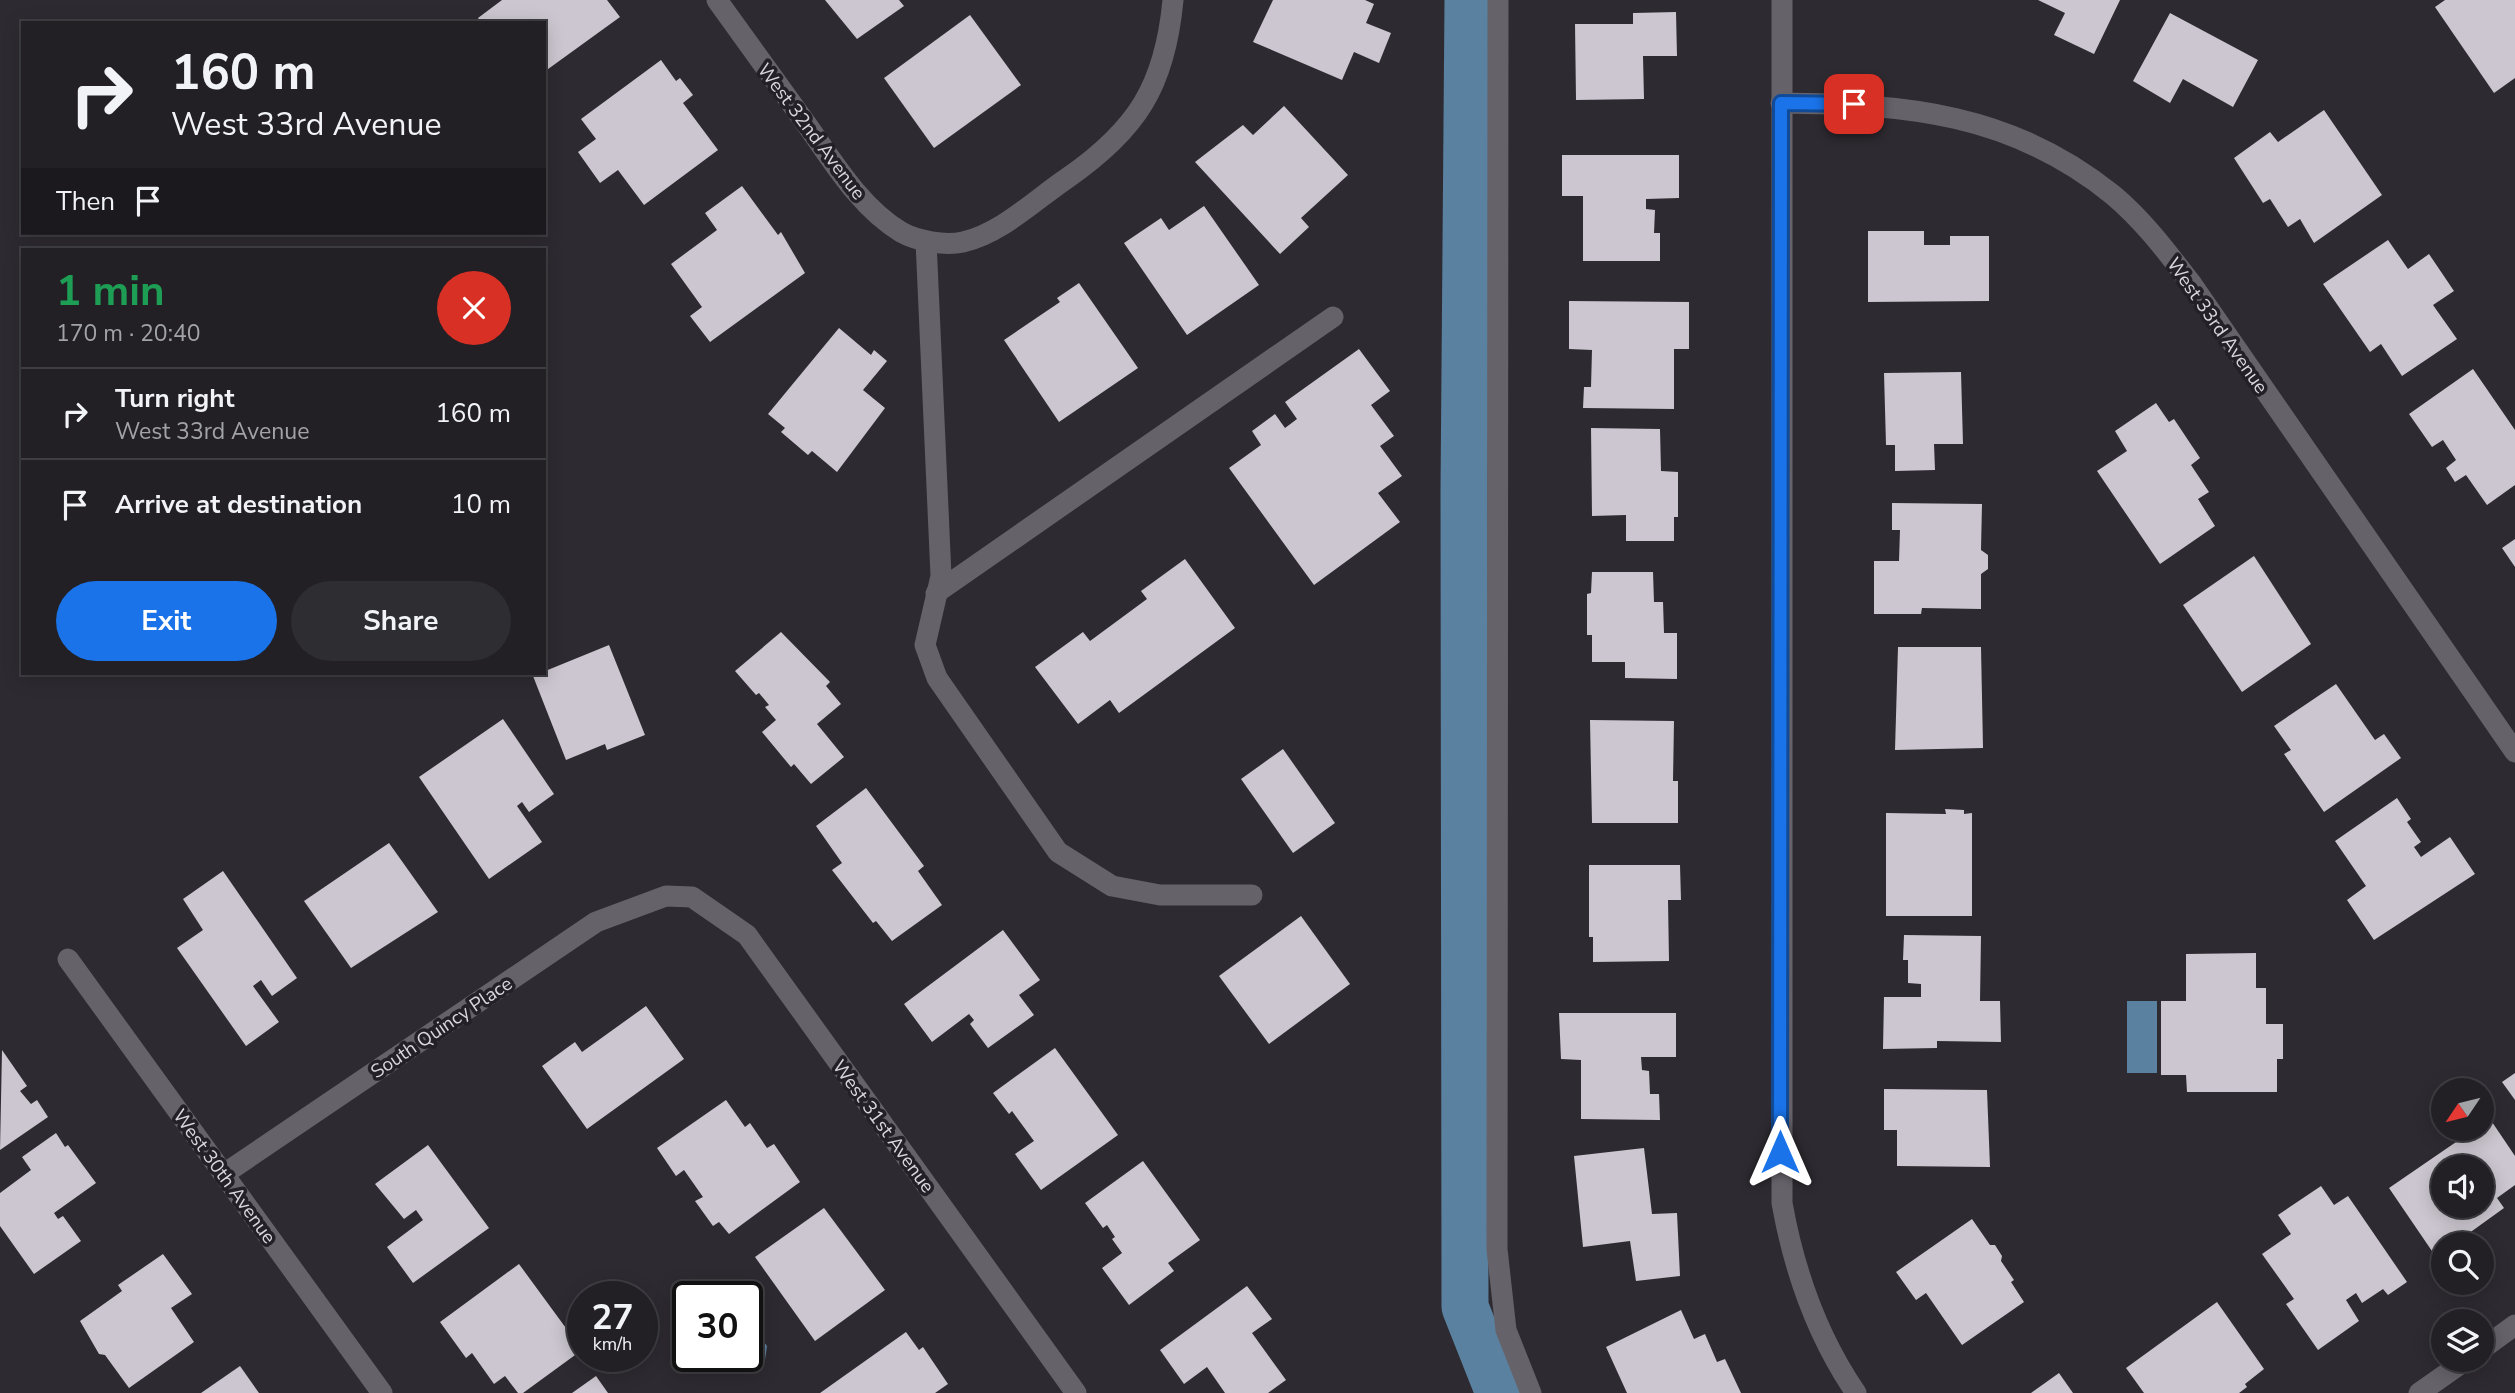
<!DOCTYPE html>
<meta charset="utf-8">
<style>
:root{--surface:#222025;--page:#2e2d32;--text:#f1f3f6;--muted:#a2a3a7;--line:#3f3e42;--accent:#1a73e8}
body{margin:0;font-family:"Nunito Sans",sans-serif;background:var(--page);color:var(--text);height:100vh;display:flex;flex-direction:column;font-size:26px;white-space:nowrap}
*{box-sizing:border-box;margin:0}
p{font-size:23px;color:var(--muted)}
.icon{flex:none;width:38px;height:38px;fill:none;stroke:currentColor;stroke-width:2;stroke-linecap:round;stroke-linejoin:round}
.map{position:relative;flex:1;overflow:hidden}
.side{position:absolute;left:21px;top:248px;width:525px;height:427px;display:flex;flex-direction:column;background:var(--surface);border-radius:0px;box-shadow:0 4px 18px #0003,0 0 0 2px var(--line)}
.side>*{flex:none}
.hud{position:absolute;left:21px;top:21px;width:525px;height:214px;border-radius:0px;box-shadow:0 4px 18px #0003,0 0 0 2px var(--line);background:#222025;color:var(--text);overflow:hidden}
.needle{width:46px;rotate:235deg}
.fabs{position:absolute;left:2431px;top:1078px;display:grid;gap:14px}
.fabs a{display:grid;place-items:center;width:63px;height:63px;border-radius:50%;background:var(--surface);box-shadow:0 4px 18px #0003,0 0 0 2px var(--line);font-size:35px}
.speed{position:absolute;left:567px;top:1281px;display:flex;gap:14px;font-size:35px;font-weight:700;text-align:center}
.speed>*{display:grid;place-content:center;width:91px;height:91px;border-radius:50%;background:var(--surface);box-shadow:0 4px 18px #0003,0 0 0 2px var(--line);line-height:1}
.speed small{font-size:18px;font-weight:400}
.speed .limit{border:4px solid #111;border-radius:10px;background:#fff;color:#111}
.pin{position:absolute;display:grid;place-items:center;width:60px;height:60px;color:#fff;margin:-30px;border-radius:14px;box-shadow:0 4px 10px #0006}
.me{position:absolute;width:77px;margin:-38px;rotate:0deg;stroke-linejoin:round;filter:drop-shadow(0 0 5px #0008)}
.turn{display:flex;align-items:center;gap:24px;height:147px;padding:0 35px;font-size:32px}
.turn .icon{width:91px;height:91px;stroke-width:2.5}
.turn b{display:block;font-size:49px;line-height:60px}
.then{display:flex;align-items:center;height:66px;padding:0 35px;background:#0003;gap:14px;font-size:26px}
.round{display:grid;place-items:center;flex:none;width:74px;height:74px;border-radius:37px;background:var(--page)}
.summary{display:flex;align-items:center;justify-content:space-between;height:119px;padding:0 35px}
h1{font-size:42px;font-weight:700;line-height:52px;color:#1e9e55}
.cta{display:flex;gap:14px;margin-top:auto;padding:14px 35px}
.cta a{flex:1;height:80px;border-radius:42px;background:var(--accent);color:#fff;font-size:28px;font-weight:700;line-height:80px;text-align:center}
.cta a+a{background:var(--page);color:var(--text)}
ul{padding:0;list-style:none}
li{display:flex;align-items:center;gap:21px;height:91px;padding:0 35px;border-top:2px solid var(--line)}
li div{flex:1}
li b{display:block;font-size:26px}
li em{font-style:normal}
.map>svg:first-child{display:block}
.water{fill:#5a819f}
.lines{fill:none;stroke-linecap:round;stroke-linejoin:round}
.canal{stroke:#5a819f;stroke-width:47}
.building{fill:#cbc6cf;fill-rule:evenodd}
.minor{stroke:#66626a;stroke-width:21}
.route-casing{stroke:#114b97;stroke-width:18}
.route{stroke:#1a73e8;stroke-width:12}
.labels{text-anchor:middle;stroke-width:7;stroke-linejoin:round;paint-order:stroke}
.street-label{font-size:19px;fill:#d9d7dc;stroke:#242027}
</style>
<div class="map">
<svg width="2515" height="1393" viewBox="0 0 2515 1393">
<rect width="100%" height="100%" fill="#2e2a31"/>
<g class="water">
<rect x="2127" y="1001" width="30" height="72"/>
<path d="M747,1319L767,1346L765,1360L749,1372L734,1370L725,1356H747Z"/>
</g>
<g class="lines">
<path class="canal" d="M1468,0L1464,491L1465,1307L1499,1393"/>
</g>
<g class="building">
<path d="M502,0H607L620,17L544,72V23H481L478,18Z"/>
<path d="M825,0H899L904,6L857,39Z"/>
<path d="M1273,0H1365L1374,4L1366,23L1391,33L1379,63L1354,52L1342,80L1253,42Z"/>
<path d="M2038,0H2120L2094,54L2054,35L2065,13Z"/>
<path d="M2445,0H2515V78L2494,93L2435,7Z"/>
<path d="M1676,12L1677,56H1643L1644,99L1576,100L1575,24H1633V13Z"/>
<path d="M2170,13L2258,60L2233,107L2183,79L2170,103L2133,81Z"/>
<path d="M970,15L1021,85L934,148L884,78Z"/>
<path d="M661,60L676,81L680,78L693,95L683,103L718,150L644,205L618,170L600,183L578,152L596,139L581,119Z"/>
<path d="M1284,106L1348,175L1301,218L1309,227L1280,254L1195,162L1243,125L1253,135Z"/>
<path d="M2324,110L2382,195L2314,243L2300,219L2288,227L2270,199L2263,203L2234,158L2270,132L2278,142Z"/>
<path d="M1562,155H1679V198L1646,199V209L1655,210L1654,233H1660V261H1583V196H1562Z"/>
<path d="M742,186L778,235L781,232L805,273L710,342L690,316L702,307L671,264L717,230L705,213Z"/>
<path d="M1204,206L1259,285L1187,335L1124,243L1161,218L1169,230Z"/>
<path d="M1868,231H1924V245H1950V236H1989V301L1868,302Z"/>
<path d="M2388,240L2408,269L2429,254L2454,291L2433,305L2457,339L2402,376L2381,344L2370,352L2323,284Z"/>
<path d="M1079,283L1138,368L1059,422L1004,340L1060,302L1057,298Z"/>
<path d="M1569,301L1689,302V349H1674V409L1583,408L1584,387H1591L1592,350L1569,349Z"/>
<path d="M839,328L871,355L874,350L887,361L863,390L885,408L837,472L812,451L808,455L781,432L785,428L768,414Z"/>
<path d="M1359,349L1390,391L1371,405L1394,436L1380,446L1402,476L1378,493L1400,522L1314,585L1229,468L1261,445L1252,431L1275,414L1285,428L1297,419L1285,402Z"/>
<path d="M2473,369L2515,430V485L2487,505L2466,475L2455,482L2446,468L2456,460L2443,440L2432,447L2409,414Z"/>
<path d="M1961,372L1963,444H1934L1935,470L1895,471V445H1886L1884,373Z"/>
<path d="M2156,403L2169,422L2174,419L2200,458L2191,465L2209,492L2198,499L2215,526L2160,564L2097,471L2127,451L2115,431Z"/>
<path d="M1591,428L1660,429L1661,471L1678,472V517H1674V541H1626V515L1592,516Z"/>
<path d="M1892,503L1982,504L1981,550L1988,555V569L1981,574V609L1922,608L1921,614H1874V561H1899L1900,530H1892Z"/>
<path d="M2515,539V567L2502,548Z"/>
<path d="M2254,556L2311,644L2242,692L2183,605Z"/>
<path d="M1185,559L1235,628L1119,713L1110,700L1078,724L1035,667L1083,632L1090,641L1147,599L1141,591Z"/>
<path d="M1592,572H1653L1654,602H1663L1664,633H1677V679L1625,678V662H1592V635H1587V594L1591,593Z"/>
<path d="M781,632L830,682L826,686L841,704L817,724L844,757L811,784L794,764L791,767L762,732L776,720L765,707L769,705L759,693L756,695L735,671Z"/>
<path d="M609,645L645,735L607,750L605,744L566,760L533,676Z"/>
<path d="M1898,647H1981L1983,748L1895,750Z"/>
<path d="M2336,684L2375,740L2384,734L2401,758L2324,812L2284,754L2291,750L2274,726Z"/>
<path d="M503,719L554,794L529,812L522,802L517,806L542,842L489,879L419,777Z"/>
<path d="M1590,720L1674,721L1673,781H1678V823H1592Z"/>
<path d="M1283,749L1335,823L1293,853L1241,779Z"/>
<path d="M866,788L924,866L918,871L942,905L892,941L876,921L873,923L832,870L842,863L816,826Z"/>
<path d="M2397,798L2411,819L2407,822L2421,842L2414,847L2421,857L2450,837L2475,874L2374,940L2347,900L2366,886L2335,841Z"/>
<path d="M1945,809L1964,810V814L1972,813V916H1886V813L1946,814Z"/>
<path d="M389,843L438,912L351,968L304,901Z"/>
<path d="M1589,865H1680L1681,900H1668L1669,961L1593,962V937H1589Z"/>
<path d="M223,871L297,978L272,996L261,980L253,986L279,1022L246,1046L177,948L203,930L183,899Z"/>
<path d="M1301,916L1350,984L1269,1044L1219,976Z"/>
<path d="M1003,930L1040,980L1019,995L1034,1015L988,1048L970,1024L974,1020L969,1014L932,1042L904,1004Z"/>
<path d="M1904,935L1981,936L1980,1001H2000L2001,1042L1937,1041V1048L1883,1049L1884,997H1921V984L1908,983V960H1903Z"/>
<path d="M2256,953V988H2266V1024H2283V1059H2277V1092H2187L2186,1075H2161V1001H2186V954Z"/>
<path d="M646,1006L684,1059L587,1129L542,1066L575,1042L582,1052Z"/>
<path d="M1559,1013H1676V1057H1641L1642,1070L1649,1071L1650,1094H1659L1660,1120L1581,1119V1060L1561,1059Z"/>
<path d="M1055,1048L1118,1135L1041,1190L1015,1154L1034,1141L1012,1111L1009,1114L993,1093Z"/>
<path d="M2,1050L27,1086L20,1091L31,1104L37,1100L48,1117L0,1150Z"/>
<path d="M2515,1073V1100L2502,1082Z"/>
<path d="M1884,1089L1987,1090L1990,1167L1897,1166V1130H1884Z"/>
<path d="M726,1100L745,1127L750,1123L767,1148L774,1144L800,1182L729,1234L719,1222L713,1226L695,1201L703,1197L684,1170L676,1176L657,1148Z"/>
<path d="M2490,1119L2515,1156V1185L2497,1198L2504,1208L2454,1244H2443V1252L2436,1257L2389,1188L2475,1129H2482V1124ZM2443,1167H2482V1206H2443Z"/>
<path d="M56,1133L65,1147L68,1145L96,1183L54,1213L58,1219L63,1216L81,1241L34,1274L0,1226V1193L31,1170L22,1157Z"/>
<path d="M428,1145L489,1228L413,1283L387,1247L423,1220L416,1210L404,1219L375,1184Z"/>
<path d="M1644,1148L1652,1214L1677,1213L1680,1276L1636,1281L1630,1241L1583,1247L1574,1156Z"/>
<path d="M1143,1161L1200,1240L1168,1263L1174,1271L1129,1305L1102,1268L1122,1253L1112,1239L1115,1237L1107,1225L1103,1228L1085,1203Z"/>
<path d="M2321,1186L2334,1205L2348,1196L2407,1282L2388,1295L2383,1289L2362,1303L2356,1293L2346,1300L2359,1321L2318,1350L2286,1304L2294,1299L2262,1254L2291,1234L2278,1215Z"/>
<path d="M824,1208L885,1290L815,1341L755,1257Z"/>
<path d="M1972,1219L1990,1245H1995L2002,1256L2001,1261L2014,1280L2011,1282L2024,1302L1962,1345L1926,1293L1916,1300L1896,1272Z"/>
<path d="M163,1254L192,1294L171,1308L194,1342L129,1388L105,1355L99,1354L80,1321L122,1291L118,1285Z"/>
<path d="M519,1264L582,1350L523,1393H518L505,1376L494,1384L472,1353L466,1358L440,1322Z"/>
<path d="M1247,1286L1272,1319L1252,1333L1286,1380L1268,1393H1225L1207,1367L1184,1384L1160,1350Z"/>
<path d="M2217,1302L2264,1369L2245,1384L2247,1387L2239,1393H2144L2126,1368Z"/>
<path d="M1681,1310L1694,1339L1705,1334L1717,1362L1725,1359L1741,1393H1627L1606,1347Z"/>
<path d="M906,1332L919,1350L923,1347L948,1384L935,1393H820Z"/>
<path d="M240,1366L259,1393H201Z"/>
<path d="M2059,1373L2073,1393H2031Z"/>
<path d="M596,1376L608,1393H572Z"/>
</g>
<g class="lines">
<g class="minor">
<path d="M717,0C747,42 777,83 807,125C834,163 860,207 901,232C917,241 945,246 963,242C1000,234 1035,200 1066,179C1137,130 1165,86 1173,0"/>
<path d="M1498,0L1497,1249L1506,1330L1531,1393"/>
<path d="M1782,0V1203C1794,1270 1817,1336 1856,1393"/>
<path d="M1781,103C1906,104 2012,113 2113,195C2143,220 2167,252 2191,283L2515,752"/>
<path d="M926,241L941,576L925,645L937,678L1058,852L1112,886L1160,895H1252"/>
<path d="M936,593L1333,317"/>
<path d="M68,959L382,1393"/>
<path d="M224,1174L596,922L666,896L692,897L747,935L1076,1393"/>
<path d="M2482,1349L2515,1325"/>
<path d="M2419,1393L2466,1360"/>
</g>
</g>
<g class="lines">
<defs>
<path id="route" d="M1780,1152L1781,103L1854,104"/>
</defs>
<use href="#route" class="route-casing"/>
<use href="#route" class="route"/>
</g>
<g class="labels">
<g class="street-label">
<text transform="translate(812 131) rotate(53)" y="7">West 32nd Avenue</text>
<text transform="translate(2218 325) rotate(55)" y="7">West 33rd Avenue</text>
<text transform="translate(441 1027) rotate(-34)" y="7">South Quincy Place</text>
<text transform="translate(884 1126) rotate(54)" y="7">West 31st Avenue</text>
<text transform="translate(225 1176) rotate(54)" y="7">West 30th Avenue</text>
</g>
</g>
</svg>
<div class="fabs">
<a><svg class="needle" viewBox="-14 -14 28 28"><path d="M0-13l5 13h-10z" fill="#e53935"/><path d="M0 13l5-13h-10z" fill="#a2a3a7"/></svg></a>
<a><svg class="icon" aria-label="sound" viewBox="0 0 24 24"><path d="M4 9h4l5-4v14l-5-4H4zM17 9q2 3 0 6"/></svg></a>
<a><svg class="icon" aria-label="search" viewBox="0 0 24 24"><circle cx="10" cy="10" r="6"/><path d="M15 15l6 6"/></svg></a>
<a><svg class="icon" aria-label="layers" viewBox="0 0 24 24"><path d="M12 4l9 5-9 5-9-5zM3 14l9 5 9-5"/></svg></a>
</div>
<div class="speed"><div>27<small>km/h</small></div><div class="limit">30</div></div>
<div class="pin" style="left:1854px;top:104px;background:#d93025"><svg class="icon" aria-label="arrive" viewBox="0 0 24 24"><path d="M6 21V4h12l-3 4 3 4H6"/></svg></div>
<svg class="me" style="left:1780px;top:1152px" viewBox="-20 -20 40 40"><path d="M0-17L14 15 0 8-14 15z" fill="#1a73e8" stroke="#fff" stroke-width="4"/></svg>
<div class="hud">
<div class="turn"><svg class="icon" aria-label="right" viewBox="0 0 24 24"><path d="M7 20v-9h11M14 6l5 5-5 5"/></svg><div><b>160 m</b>West 33rd Avenue</div></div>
<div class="then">Then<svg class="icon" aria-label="arrive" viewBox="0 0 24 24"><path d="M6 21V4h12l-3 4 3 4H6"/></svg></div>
</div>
<section class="side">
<div class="summary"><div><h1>1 min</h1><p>170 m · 20:40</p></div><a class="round" style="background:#d93025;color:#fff"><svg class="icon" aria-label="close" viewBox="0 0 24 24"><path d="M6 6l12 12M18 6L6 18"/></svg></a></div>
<ul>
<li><svg class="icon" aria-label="right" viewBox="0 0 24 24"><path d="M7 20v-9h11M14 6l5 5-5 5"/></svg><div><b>Turn right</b><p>West 33rd Avenue</p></div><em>160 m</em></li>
<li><svg class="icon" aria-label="arrive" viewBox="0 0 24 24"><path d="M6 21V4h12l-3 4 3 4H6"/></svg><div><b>Arrive at destination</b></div><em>10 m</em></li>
</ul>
<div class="cta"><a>Exit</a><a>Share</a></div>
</section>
</div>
